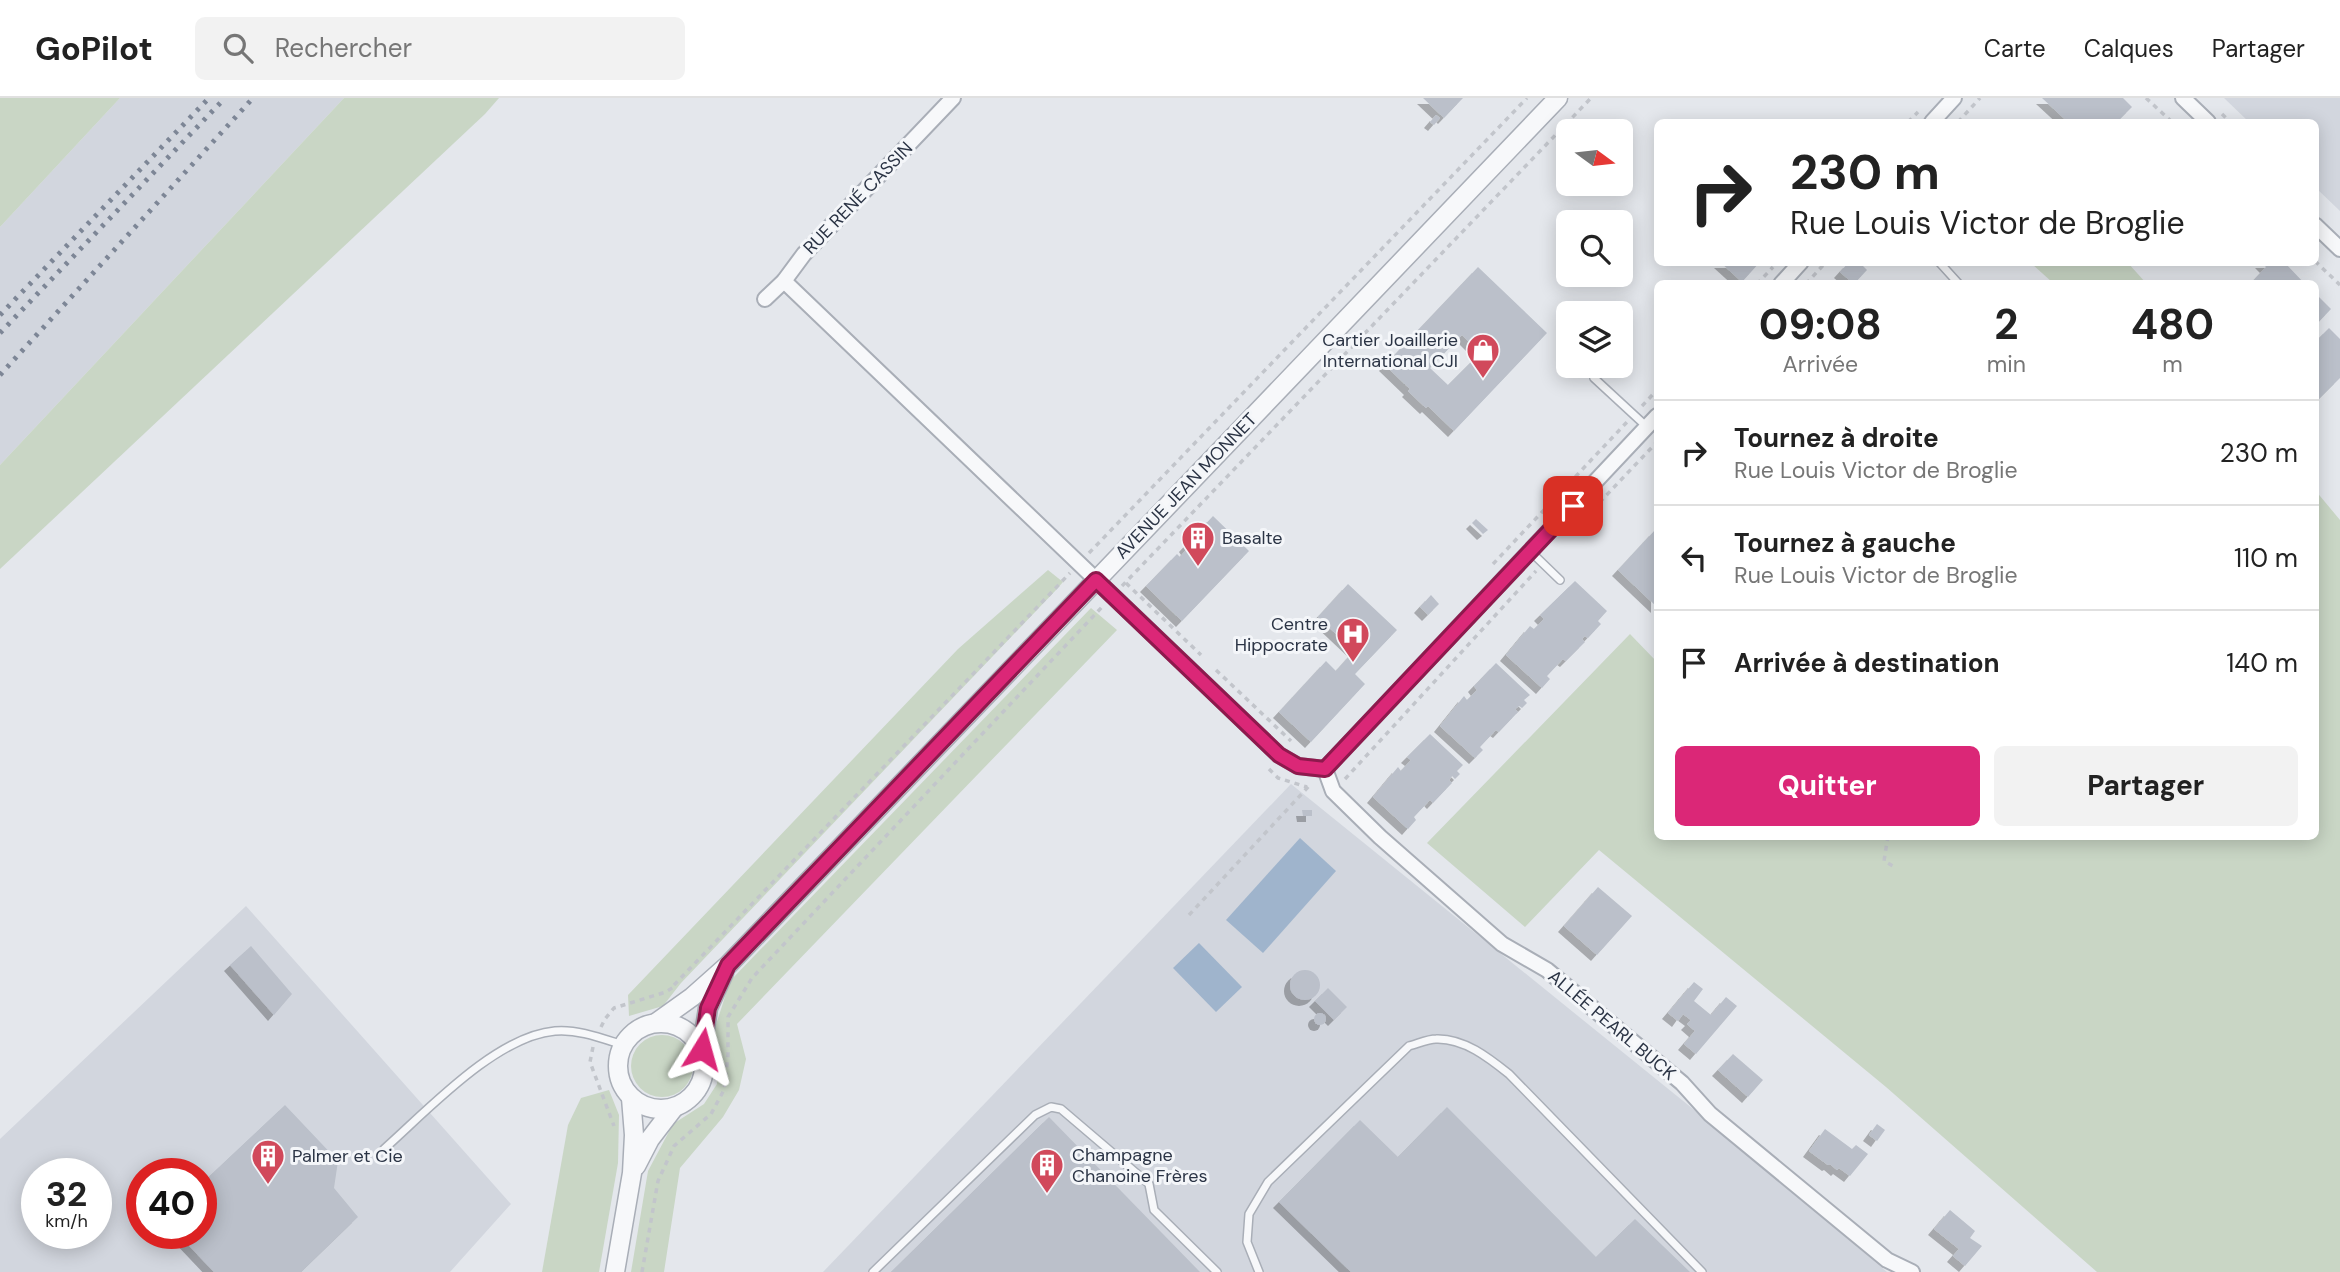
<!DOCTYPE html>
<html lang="fr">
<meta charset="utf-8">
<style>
:root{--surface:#fff;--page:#f2f2f2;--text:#222;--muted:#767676;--line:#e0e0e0;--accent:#db2777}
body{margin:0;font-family:"DM Sans",sans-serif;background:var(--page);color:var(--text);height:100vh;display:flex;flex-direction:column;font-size:26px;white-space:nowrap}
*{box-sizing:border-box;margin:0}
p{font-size:23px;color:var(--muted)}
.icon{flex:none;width:38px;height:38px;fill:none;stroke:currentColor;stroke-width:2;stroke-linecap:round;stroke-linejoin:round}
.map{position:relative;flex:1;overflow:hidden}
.drawer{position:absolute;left:1654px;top:182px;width:665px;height:560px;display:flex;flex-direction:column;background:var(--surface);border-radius:10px;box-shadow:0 4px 18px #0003}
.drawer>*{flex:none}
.top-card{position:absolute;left:1654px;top:21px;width:665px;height:147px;border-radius:10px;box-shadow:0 4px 18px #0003;background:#fff;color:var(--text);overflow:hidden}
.needle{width:46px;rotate:105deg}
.fabs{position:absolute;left:1556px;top:21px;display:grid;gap:14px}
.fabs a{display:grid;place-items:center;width:77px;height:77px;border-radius:10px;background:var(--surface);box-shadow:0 4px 18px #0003;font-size:35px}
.speed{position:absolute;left:21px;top:1060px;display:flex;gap:14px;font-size:35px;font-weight:700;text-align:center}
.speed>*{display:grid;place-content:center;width:91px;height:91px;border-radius:50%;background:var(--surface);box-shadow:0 4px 18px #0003;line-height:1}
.speed small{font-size:18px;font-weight:400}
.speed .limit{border:10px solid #d22;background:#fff;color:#111}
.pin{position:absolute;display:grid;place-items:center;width:60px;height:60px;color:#fff;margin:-30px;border-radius:14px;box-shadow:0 4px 10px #0006}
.me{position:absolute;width:77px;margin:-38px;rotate:8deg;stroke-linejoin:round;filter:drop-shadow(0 0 5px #0008)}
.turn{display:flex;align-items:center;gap:24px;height:147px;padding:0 21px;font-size:32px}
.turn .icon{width:91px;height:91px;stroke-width:2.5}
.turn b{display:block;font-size:49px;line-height:60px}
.eta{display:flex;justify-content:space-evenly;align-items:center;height:119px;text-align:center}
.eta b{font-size:42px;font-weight:700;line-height:49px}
.cta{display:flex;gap:14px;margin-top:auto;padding:14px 21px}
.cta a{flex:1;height:80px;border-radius:10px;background:var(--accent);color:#fff;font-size:28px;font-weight:700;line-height:80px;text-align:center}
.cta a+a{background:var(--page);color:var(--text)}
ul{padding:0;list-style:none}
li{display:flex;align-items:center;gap:21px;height:105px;padding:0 21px;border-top:2px solid var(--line)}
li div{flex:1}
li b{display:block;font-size:26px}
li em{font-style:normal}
header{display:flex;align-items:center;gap:42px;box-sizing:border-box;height:98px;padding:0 35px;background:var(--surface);border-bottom:2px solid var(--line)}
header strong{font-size:33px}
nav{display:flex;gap:38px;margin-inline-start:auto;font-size:24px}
.search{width:490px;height:63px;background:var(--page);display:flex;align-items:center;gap:18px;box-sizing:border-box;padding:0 24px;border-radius:10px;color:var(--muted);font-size:26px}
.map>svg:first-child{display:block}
.built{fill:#d2d6de;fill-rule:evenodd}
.green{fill:#c9d6c5}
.water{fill:#9fb4cc}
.building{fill:#bbc0ca;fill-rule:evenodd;filter:url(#shadow)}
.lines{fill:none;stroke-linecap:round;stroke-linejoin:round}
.service-casing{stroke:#a9aeb7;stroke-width:10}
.minor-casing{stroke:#a9aeb7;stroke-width:18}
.tertiary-casing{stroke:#a9aeb7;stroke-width:21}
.path{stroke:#c2c5cb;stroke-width:3.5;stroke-dasharray:5 5;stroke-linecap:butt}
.service{stroke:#f7f8fa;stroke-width:7}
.minor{stroke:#f7f8fa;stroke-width:14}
.tertiary{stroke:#f7f8fa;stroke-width:18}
.rail{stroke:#7d8696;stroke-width:5;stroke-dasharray:3.5 7;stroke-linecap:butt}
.route-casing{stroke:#8e194d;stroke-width:18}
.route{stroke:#db2777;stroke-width:12}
.labels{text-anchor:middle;stroke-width:6;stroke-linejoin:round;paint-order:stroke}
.street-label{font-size:18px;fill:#2b3445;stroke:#f4f6f9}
.poi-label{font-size:18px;fill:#2b3445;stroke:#f4f6f9;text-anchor:start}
</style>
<header>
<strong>GoPilot</strong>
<div class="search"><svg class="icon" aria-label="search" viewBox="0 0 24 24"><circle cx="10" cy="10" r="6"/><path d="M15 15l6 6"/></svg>Rechercher</div>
<nav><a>Carte</a><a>Calques</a><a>Partager</a></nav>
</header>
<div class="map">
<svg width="2340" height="1174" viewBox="0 0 2340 1174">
<defs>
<filter id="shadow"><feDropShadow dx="-6" dy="6" stdDeviation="0" flood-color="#0004"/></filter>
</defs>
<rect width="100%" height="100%" fill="#e4e7ec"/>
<g class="built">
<path d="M120,0H344L0,367V129Z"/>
<path d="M2224,0H2340V113L2315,89V24H2249Z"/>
<path d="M1291,686L1724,1036L1887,1174H823Z"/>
<path d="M246,808L511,1106L450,1174H0V1041ZM37,1076H96V1136H37ZM142,1076H201V1136H142Z"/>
</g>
<g class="green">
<path d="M0,0H120L0,129Z"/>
<path d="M344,0H499L485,16L0,471V367Z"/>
<path d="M2031,165H2128L2146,185H2053Z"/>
<path d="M2315,392L2340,422V1174H2097L1886,989L1599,752L1525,829L1427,745L1630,536L1657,564V738H2315Z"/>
<path d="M1048,472L1063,484L1056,492L681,885L663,908L629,918L628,897L958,551Z"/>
<path d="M1091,510L1117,532L737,926L746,961L739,992L723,1019L680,1070L664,1174H631L648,1073L673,1026L704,1006L717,986L714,933L730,883Z"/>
<circle cx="662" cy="968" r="31"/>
<path d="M609,992L619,1017L618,1065L599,1174H542L568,1027L581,1000Z"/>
</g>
<g class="water">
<path d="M1300,740L1336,773L1263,855L1226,822Z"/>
<path d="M1199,845L1242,889L1216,914L1173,870Z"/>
</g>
<g class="building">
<path d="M1423,0H1463L1444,20Z"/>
<path d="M2042,0H2123L2132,9L2117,24H2068Z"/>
<path d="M1436,17L1440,20L1434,27L1430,24Z"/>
<path d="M1720,164H1760L1742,184Z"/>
<path d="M1849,164H1859L1867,172L1854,186L1840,174Z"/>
<path d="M2261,164H2284L2305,186H2250L2266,169Z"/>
<path d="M1478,169L1547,235L1454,333L1428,308L1426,310L1408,293L1410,291L1385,267ZM1462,237L1480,255L1448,287L1430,270Z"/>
<path d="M2315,195L2331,211L2315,228Z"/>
<path d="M2329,230L2340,241V280L2315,305V244Z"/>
<path d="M1213,418L1249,453L1182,523L1146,488L1177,456L1180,459L1187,451L1185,448Z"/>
<path d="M1476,421L1488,432L1483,436L1472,425Z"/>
<path d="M1655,432L1657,434V509L1618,472Z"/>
<path d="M1575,483L1607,513L1598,523L1601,526L1588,540L1585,538L1582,541L1585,544L1566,563L1563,561L1547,578L1550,581L1542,590L1506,557L1530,528L1534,531L1544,521L1540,517Z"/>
<path d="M1348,486L1397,532L1355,576L1365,586L1311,644L1279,614L1326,563L1336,573L1354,553L1318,519Z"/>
<path d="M1431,497L1439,506L1428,517L1420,509Z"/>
<path d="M1496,565L1530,597L1524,602L1527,605L1522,610L1519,608L1515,611L1518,614L1499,634L1496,632L1480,649L1483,652L1475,660L1440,628L1464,598L1467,602L1477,592L1474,588Z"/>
<path d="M1430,636L1463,667L1457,673L1460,676L1455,681L1452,678L1449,682L1452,685L1433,705L1430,702L1414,719L1416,722L1408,731L1373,699L1398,669L1401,673L1411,662L1407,659Z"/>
<path d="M1302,712H1312V718H1303Z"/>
<path d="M1598,789L1632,818L1597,857L1564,828Z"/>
<path d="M251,848L292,896L274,917L230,867Z"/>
<circle cx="1305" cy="887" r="15"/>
<path d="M1694,884L1703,891L1694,903L1711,917L1726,899L1737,908L1696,956L1684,946L1695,933L1687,926L1691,922L1683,916L1678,923L1668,915Z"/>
<path d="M1328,890L1347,909L1334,922L1315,903Z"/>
<circle cx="1320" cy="921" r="6"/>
<path d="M1733,956L1763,982L1748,999L1718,972Z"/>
<path d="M285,1007L338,1063L334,1090L358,1119L301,1174H214L178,1136H201V1086Z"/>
<path d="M1447,1009L1596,1159L1635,1121L1690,1174H1351L1279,1104L1360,1022L1398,1059Z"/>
<path d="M1049,1019L1200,1174H891Z"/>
<path d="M1877,1026L1885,1032L1877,1043L1869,1037Z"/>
<path d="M1825,1031L1852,1051L1856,1047L1868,1056L1850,1078L1839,1070L1837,1072L1830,1066L1828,1067L1809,1053Z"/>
<path d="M1950,1112L1975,1133L1970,1140L1982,1148L1965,1168L1953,1158L1959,1151L1934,1131Z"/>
</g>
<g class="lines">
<defs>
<g id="service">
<path d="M1939,164L1959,186"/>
<path d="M1594,280L1646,328"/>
<path d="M1530,453L1560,482"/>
<path d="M384,1051C427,1013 496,938 555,933C578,931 601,940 623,947"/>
<path d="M873,1174L1035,1017L1051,1009L1061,1011L1149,1086L1154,1112L1217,1174"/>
<path d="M1259,1174L1247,1144L1249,1116L1268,1084L1409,948C1417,946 1428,941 1436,941C1464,940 1489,960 1509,976L1702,1174"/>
</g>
<g id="minor">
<path d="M2183,0L2208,24"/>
<path d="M1932,24L1954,0"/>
<path d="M2315,127L2340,151"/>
<path d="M784,183L1279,657L1298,668L1325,671L1657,318"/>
<path d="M1781,186L1801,164"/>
<path d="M765,201L784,183L804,156L953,0"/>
<path d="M1325,671L1333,693L1380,739L1502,846L1547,872L1682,985L1710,1016L1887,1162L1912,1174"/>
</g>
<g id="tertiary">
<path d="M657,924L692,899L728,867L1558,0"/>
<circle cx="661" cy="968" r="43"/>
<path d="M702,951L708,910L724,875"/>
<path d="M636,1068L650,1041L673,1011"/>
<path d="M615,1174L632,1075L634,1037L631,1000"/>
</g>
</defs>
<use href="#service" class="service-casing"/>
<use href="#minor" class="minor-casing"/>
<use href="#tertiary" class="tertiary-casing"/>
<g class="path">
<path d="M2146,0L2172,24"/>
<path d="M2222,16L2230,24"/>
<path d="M1908,24L1918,14"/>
<path d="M1958,24L1980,0"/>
<path d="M2315,163L2340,187"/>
<path d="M1757,186L1773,169"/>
<path d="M1806,186L1826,164"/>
<path d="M1642,308L1657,292"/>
<path d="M1579,426L1657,344"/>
<path d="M1089,455L1527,0"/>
<path d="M1493,466L1627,324"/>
<path d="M1126,485L1201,557"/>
<path d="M1122,488L1591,0"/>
<path d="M1216,572L1291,643"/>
<path d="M1269,671L1278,680L1307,689"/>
<path d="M1345,681L1536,473"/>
<path d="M1888,738L1884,763L1893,768"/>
<path d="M1189,817L1309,688"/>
<path d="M674,887L1070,475"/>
<path d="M601,929L605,921L614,910L666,894L675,888"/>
<path d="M593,949L590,964L614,1028"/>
<path d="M642,1174L658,1083L674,1048L711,1016L724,992L728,958V919L752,880L1102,509"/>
</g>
<use href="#service" class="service"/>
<use href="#minor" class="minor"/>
<use href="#tertiary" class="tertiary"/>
<g class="rail">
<path d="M0,217L209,0"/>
<path d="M0,235L225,0"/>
<path d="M0,277L253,0"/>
</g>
</g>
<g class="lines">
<defs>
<path id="route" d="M702,951L708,910L728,867L1096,482L1279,657L1298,668L1325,671L1573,408"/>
</defs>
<use href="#route" class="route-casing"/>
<use href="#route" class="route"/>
</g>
<defs>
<symbol id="shop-pin" viewBox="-11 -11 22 30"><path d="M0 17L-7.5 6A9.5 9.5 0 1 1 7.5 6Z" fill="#d1495b" stroke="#f4f6f9"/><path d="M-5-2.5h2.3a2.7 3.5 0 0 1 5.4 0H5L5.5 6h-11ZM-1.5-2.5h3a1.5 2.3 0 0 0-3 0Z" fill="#fff"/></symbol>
<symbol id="building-pin" viewBox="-11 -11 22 30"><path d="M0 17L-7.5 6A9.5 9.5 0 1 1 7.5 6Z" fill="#d1495b" stroke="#f4f6f9"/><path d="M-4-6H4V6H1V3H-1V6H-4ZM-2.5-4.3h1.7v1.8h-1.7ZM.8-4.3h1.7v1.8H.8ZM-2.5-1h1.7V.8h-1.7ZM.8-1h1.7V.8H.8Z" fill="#fff"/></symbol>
<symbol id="hospital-pin" viewBox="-11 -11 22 30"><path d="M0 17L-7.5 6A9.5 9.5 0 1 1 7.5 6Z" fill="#d1495b" stroke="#f4f6f9"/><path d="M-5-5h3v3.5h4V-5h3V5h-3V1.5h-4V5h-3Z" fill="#fff"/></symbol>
</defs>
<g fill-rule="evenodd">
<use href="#shop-pin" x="1464" y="233" width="38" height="52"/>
<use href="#building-pin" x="1179" y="421" width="38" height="52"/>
<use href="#hospital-pin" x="1334" y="517" width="38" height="52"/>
<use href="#building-pin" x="249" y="1039" width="38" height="52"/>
<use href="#building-pin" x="1028" y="1048" width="38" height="52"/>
</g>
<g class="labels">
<g class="street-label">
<text transform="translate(858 100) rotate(-46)" y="6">RUE RENÉ CASSIN</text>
<text transform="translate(1186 388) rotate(-46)" y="6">AVENUE JEAN MONNET</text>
<text transform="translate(1612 927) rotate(40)" y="6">ALLÉE PEARL BUCK</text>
</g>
<g class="poi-label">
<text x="1458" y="248" text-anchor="end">Cartier Joaillerie<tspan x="1458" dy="21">International CJI</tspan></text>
<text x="1222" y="446">Basalte</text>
<text x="1328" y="532" text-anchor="end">Centre<tspan x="1328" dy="21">Hippocrate</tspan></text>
<text x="1072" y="1063">Champagne<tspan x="1072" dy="21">Chanoine Frères</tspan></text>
<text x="292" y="1064">Palmer et Cie</text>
</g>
</g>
</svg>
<div class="fabs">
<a><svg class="needle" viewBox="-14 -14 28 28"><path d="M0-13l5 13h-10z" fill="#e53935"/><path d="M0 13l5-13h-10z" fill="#767676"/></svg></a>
<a><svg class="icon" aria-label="search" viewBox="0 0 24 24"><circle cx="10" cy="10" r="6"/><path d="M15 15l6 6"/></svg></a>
<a><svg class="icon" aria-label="layers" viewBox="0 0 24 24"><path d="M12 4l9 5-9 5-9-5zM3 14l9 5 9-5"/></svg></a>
</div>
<div class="speed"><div>32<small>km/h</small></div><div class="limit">40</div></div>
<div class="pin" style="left:1573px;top:408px;background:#d93025"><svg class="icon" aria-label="arrive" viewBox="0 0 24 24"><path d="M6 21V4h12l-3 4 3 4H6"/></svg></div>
<svg class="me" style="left:702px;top:951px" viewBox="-20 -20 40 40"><path d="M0-17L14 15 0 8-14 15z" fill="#db2777" stroke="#fff" stroke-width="4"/></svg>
<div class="top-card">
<div class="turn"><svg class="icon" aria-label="right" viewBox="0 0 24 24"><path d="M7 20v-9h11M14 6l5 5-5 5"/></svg><div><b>230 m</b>Rue Louis Victor de Broglie</div></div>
</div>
<section class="drawer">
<div class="eta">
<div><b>09:08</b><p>Arrivée</p></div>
<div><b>2</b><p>min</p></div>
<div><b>480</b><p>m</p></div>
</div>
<ul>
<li><svg class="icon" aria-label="right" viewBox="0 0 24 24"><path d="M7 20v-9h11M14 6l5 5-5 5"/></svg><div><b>Tournez à droite</b><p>Rue Louis Victor de Broglie</p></div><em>230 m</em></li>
<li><svg class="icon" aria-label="left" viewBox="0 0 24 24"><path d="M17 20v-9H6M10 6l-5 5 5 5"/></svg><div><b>Tournez à gauche</b><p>Rue Louis Victor de Broglie</p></div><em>110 m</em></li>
<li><svg class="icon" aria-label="arrive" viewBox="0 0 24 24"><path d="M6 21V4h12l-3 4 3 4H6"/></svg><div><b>Arrivée à destination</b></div><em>140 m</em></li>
</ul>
<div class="cta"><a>Quitter</a><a>Partager</a></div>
</section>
</div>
